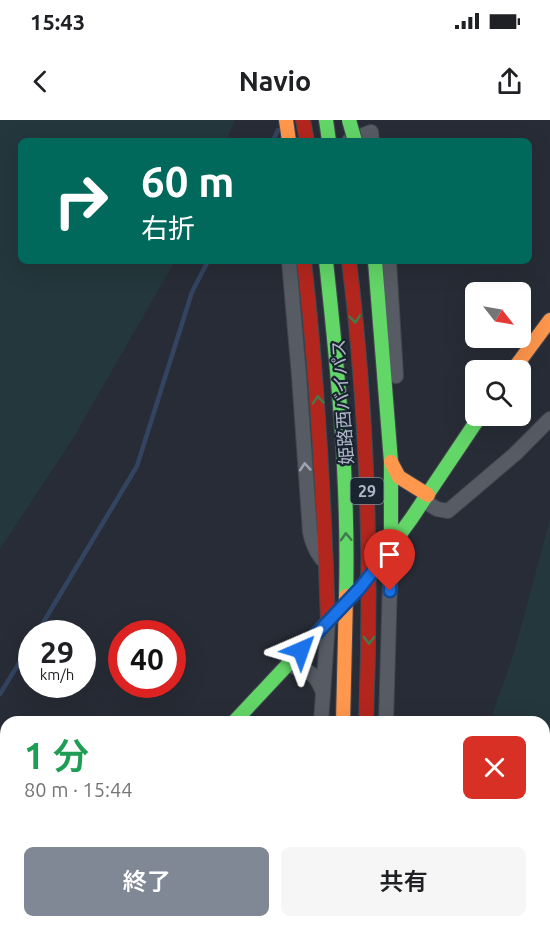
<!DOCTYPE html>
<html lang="ja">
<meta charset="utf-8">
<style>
:root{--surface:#fff;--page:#f6f6f6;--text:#202124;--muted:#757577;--accent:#808795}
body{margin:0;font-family:Ubuntu,"Noto Sans JP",sans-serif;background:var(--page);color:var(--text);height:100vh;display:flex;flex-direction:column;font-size:22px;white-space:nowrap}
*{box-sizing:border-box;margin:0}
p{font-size:20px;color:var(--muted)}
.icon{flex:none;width:33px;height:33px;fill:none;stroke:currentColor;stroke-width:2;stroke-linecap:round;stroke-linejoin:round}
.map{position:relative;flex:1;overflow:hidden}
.side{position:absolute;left:0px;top:596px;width:550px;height:212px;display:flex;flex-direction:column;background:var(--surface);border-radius:18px 18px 0 0;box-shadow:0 6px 24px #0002}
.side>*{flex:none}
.banner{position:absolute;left:18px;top:18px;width:514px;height:126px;border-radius:9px;box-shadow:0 6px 24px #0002;background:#00695c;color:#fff;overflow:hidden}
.needle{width:39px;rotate:121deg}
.tools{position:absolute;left:465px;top:162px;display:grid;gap:12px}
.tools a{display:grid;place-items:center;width:66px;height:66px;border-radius:9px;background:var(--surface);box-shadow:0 6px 24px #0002;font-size:30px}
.speed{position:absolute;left:18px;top:500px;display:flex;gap:12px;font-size:30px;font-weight:700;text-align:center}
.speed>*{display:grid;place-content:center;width:78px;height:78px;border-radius:50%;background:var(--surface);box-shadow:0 6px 24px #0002;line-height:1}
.speed small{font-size:15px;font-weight:400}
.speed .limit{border:9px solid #d22;background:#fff;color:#111}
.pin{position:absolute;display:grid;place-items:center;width:51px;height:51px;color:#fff;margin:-62px -26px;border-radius:50% 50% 50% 0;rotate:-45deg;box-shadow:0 0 6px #0007}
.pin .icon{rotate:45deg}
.me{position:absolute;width:66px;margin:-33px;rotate:43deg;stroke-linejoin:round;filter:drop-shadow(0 0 4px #0008)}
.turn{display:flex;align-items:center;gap:21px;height:126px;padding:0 24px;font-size:27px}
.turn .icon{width:78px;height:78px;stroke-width:2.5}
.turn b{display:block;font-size:42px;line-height:51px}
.round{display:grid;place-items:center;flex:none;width:63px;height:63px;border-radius:9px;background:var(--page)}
.overview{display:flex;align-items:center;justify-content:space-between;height:102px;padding:0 24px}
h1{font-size:36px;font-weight:600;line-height:45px;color:#1e9e55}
.cta{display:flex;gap:12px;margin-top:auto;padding:12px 24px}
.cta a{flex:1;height:69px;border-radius:9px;background:var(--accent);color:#fff;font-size:24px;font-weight:600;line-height:69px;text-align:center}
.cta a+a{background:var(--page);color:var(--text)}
.status{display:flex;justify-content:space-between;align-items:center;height:42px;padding:0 30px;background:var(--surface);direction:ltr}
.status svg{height:16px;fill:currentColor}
header{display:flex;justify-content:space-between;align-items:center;height:78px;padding:0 24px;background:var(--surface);font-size:27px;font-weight:600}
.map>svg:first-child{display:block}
.green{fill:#24373c}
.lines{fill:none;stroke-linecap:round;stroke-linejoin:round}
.stream{stroke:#334460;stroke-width:4.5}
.street-casing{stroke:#43474f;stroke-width:16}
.fast-casing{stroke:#43474f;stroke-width:16}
.slow-casing{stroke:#43474f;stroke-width:16}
.jam-casing{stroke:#43474f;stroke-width:16}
.street{stroke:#575c64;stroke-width:14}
.fast{stroke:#63d668;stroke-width:14}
.slow{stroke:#ff974d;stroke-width:14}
.jam{stroke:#b3261e;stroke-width:14}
.fast-bridge-casing{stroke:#444851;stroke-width:16;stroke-linecap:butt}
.slow-bridge-casing{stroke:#444851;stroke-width:16;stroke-linecap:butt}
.jam-bridge-casing{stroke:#444851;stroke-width:16;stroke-linecap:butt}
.fast-bridge{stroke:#63d668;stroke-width:14}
.slow-bridge{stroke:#ff974d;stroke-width:14}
.jam-bridge{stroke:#b3261e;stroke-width:14}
.oneway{stroke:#3e7c4c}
.oneway2{stroke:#9ea6b4}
.route-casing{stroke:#114b97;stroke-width:15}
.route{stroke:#1a73e8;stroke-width:10}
.labels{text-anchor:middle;stroke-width:4.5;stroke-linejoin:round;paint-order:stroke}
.shield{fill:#1a2330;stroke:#838b9a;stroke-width:1.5}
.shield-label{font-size:16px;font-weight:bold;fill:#b0b8c8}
.street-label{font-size:18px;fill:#b0b8c8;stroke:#1a2330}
</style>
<div class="status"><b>15:43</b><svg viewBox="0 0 49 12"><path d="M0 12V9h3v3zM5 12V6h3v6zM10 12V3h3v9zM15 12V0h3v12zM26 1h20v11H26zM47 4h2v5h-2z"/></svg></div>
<header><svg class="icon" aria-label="back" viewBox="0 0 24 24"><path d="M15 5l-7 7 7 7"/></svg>Navio<svg class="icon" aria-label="share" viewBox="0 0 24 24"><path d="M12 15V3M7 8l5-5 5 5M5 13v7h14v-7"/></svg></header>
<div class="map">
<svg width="550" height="806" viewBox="0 0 550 806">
<rect width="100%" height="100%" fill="#272c36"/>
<g class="green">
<path d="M0,0H235L226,21H21V141H175L72,320L0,429Z"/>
<path d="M550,399V806H464L466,801H544V602L490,601L514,533Z"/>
<path d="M167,801H382L389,806H164Z"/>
</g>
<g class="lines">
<g class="stream">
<path d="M273,21L278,10"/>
<path d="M37,513L137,346L192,172L208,141"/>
<path d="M0,574L32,522"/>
</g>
<defs>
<g id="street">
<path d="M349,21L371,12L372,21"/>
<path d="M289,141L299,256L310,412C312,423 315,430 322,439"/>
<path d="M389,141L396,256"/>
<path d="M424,381L437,389L448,391L515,334L550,299"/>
<path d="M287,545C308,551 314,550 323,572"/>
<path d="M321,602L328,502"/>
<path d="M386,602L391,427"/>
<path d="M0,795L6,790"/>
<path d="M308,806V801"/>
<path d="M376,806V801"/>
</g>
<g id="fast">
<path d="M326,0L329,21"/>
<path d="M375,141L391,342V427"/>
<path d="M367,459L411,399L480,296"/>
<path d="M234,602L336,493"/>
<path d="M353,801V806"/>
</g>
<g id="slow">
<path d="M286,0L289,21"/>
<path d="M513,250L550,200"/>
<path d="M391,342L399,357L428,375"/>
<path d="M130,806L131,801"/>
</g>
<g id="jam">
<path d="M303,0L307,21"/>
<path d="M304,141C318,261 324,381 328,502"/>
<path d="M330,806L331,801"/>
</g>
</defs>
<use href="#street" class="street-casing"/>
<use href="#fast" class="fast-casing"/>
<use href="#slow" class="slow-casing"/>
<use href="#jam" class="jam-casing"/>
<use href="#street" class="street"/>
<use href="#fast" class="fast"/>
<use href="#slow" class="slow"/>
<use href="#jam" class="jam"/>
<defs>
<g id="fast-bridge">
<path d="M349,0L355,21"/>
<path d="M326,141C338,252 349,364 346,476"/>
</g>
<path id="slow-bridge" d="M343,602L346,476"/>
<path id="jam-bridge" d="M349,141C368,294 372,448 366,602"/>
</defs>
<use href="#fast-bridge" class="fast-bridge-casing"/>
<use href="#slow-bridge" class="slow-bridge-casing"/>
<use href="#jam-bridge" class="jam-bridge-casing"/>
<use href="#fast-bridge" class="fast-bridge"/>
<use href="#slow-bridge" class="slow-bridge"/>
<use href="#jam-bridge" class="jam-bridge"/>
</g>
<defs><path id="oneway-chevron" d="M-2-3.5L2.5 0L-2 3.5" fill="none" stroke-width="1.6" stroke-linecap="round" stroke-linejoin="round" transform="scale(1.5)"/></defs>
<g class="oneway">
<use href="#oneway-chevron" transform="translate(355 199) rotate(84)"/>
<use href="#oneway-chevron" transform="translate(318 280) rotate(-95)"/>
<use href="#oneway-chevron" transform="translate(346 417) rotate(-92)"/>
<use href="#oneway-chevron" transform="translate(369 520) rotate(91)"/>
</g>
<use class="oneway2" href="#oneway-chevron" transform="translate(305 347) rotate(-94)"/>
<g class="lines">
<defs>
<path id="route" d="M301,530L360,468L392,427L390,471"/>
</defs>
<use href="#route" class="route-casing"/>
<use href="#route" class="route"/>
</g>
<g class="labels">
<rect class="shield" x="350.5" y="358" width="33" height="26" rx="4.5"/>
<g class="shield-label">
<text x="367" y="377">29</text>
</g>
<g class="street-label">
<text transform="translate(343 282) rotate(-94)" y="6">姫路西バイパス</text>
</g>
</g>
</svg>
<div class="tools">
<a><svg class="needle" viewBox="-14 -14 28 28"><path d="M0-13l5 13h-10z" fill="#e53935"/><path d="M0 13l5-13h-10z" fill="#757577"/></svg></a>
<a><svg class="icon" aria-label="search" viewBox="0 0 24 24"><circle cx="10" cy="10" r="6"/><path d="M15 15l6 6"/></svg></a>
</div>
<div class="speed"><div>29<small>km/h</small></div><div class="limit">40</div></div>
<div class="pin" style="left:390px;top:471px;background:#d93025"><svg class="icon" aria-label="arrive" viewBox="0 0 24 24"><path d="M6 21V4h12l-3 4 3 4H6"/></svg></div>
<svg class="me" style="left:301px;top:530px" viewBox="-20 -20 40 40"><path d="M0-17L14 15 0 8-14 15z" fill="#1a73e8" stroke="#fff" stroke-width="4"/></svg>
<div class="banner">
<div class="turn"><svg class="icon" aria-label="right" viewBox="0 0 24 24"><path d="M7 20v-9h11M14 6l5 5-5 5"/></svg><div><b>60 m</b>右折</div></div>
</div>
<section class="side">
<div class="overview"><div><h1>1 分</h1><p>80 m · 15:44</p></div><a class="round" style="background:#d93025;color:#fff"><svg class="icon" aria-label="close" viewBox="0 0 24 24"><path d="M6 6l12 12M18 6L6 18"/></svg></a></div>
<div class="cta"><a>終了</a><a>共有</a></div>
</section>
</div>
